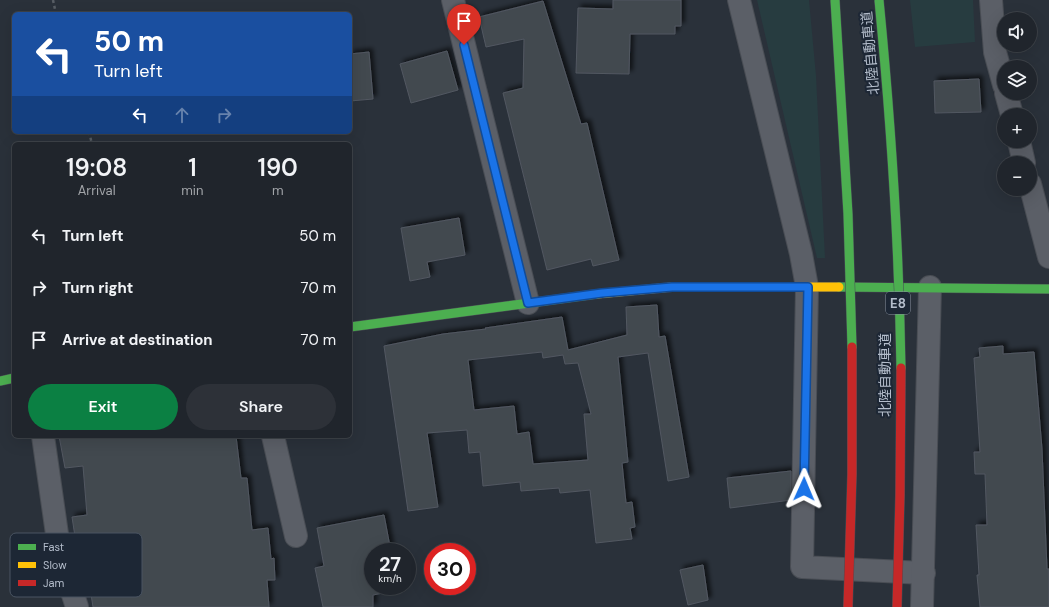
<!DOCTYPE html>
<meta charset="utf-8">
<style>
:root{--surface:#20252c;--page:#2d3138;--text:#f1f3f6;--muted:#a2a5a9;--line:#3d4248;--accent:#0b8043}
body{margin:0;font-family:"DM Sans","Noto Sans JP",sans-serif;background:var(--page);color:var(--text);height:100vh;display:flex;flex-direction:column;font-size:15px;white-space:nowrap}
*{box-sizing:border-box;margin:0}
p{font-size:13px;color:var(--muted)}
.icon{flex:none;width:22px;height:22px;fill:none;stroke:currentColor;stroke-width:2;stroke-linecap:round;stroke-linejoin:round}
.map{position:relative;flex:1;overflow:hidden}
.drawer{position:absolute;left:12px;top:142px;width:340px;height:296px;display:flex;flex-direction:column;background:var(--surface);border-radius:6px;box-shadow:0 4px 16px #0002,0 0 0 1px var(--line)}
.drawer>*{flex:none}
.guide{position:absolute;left:12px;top:12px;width:340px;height:122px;border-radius:6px;box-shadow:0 4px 16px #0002,0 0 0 1px var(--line);background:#1a4fa0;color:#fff;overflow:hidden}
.controls{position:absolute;left:997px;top:12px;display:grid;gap:8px}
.controls a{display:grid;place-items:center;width:40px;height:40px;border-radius:50%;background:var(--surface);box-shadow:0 4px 16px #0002,0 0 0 1px var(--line);font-size:20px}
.speed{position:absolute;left:364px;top:543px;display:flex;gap:8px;font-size:20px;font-weight:700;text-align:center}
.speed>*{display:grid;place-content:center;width:52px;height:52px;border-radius:50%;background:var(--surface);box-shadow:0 4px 16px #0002,0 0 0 1px var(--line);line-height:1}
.speed small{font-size:10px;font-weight:400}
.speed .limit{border:6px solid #d22;background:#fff;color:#111}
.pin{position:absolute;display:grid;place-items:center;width:34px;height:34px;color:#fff;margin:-41px -17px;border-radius:50% 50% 50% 0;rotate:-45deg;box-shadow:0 0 4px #0007}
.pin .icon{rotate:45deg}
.me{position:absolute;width:44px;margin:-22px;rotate:1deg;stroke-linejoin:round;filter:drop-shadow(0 0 3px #0008)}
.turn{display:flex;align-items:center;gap:14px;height:84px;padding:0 16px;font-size:18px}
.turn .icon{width:52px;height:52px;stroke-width:2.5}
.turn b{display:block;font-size:28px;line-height:34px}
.lanes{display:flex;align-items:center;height:38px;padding:0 16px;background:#0003;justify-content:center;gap:20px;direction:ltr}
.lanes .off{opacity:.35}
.eta{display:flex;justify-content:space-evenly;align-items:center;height:68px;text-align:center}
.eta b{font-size:24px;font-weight:600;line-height:28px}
.primary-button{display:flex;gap:8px;margin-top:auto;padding:8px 16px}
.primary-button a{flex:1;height:46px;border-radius:24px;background:var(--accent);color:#fff;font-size:16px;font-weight:600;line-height:46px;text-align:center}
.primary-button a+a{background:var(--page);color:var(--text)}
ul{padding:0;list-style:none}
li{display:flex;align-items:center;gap:12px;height:52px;padding:0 16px}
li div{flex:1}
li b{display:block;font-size:15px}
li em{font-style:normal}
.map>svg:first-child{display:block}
.green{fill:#273c40}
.building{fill:#424850;stroke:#525861;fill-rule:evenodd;filter:url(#shadow)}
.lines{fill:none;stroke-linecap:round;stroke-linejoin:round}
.street-casing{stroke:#494d54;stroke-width:24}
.fast-casing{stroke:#494d54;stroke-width:10}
.slow-casing{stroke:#494d54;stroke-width:10}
.path{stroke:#585e65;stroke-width:2.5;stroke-dasharray:3 3;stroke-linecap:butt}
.street{stroke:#5b5f67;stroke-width:22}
.fast{stroke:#4caf50;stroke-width:9}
.slow{stroke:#ffc107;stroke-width:9}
.fast-bridge-casing{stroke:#474d55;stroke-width:10;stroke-linecap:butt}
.jam-bridge-casing{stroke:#474d55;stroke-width:10;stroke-linecap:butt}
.fast-bridge{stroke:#4caf50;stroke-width:9}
.jam-bridge{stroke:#c62828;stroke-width:9}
.route-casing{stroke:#114b97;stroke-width:10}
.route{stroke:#1a73e8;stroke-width:7}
.labels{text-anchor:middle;stroke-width:4;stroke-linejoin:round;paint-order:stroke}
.shield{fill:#1d2735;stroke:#87909e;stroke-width:1}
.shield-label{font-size:13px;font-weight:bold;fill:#b4bdcb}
.street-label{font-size:14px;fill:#b4bdcb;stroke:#1d2735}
.key{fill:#1d2735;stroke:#4a5462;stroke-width:1}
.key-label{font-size:11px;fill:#b4bdcb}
</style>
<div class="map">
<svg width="1049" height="607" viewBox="0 0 1049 607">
<defs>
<filter id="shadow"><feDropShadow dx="3.5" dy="-3.5" stdDeviation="2" flood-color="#0009"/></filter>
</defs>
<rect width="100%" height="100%" fill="#2a313a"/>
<g class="green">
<path d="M757,0H809L816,76L825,258H817Z"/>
<path d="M910,0H973L975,42L915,47Z"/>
</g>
<g class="building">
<path d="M613,0H681V26H675V34H630L629,74L576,73L578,8L613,9Z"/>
<path d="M543,1L581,124L587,123L619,260L593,266L591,259L547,270L503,93L523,88L524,39L486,47L479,17Z"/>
<path d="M447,51L458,90L411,103L400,64Z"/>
<path d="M369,52L373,99L350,101V54Z"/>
<path d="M979,79L981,112L935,113L934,81Z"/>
<path d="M459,218L465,255L427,262L430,277L410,281L401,228Z"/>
<path d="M657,305L659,337L665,336L689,477L668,481L648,353L618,357L628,462L622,463L626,503L632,502L635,527L630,528L632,539L596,543L590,490L560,493L559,488L521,491L520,482L483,486L480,452L469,453L467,430L427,433L438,507L408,511L384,346L443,334L486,329L485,328L562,317L568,350L627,335L626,307ZM542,352L543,358L563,355L565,364L578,363L591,414H584L588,460L533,464L529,432L517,434L514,406L474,410L468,360Z"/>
<path d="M1003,346V354L1034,352L1042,449L1047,569H1049V607H980L977,575H979L976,525H987L985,474H975L974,452H980L974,358L980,357L979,348Z"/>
<path d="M59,436H236L241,478H247L252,530L268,528L271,559L274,558L275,580H267L269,607H93L85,555L78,556L72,517L87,515L83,466L65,468Z"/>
<path d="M791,471V500L730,508L727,478Z"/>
<path d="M384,515L391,552H373V586H397L398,590L373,595V607H323L315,568L324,566L317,528Z"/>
<path d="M703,565L708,600L688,605L680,570Z"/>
</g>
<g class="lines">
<defs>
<g id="street">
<path d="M453,0L528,303"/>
<path d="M739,0L801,254L807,287L802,567L924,573"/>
<path d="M991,0L995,52L1004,85"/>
<path d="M1006,93L1012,115"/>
<path d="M1019,141L1024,163"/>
<path d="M1030,184L1049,257"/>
<path d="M43,436L60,555L77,607"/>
<path d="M273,436L296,536"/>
<path d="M922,607L930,287"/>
</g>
<g id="fast">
<path d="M839,287L1049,289"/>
<path d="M350,327L597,294"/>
<path d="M0,381L14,378"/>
</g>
<path id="slow" d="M597,294L672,287H839"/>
</defs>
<use href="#street" class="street-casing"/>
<use href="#fast" class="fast-casing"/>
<use href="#slow" class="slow-casing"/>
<g class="path">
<path d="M53,0L56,14"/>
<path d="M89,132L92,144"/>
</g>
<use href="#street" class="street"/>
<use href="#fast" class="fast"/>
<use href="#slow" class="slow"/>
<defs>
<g id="fast-bridge">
<path d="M835,0L848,214L852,347"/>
<path d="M879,0C891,123 899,245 901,368"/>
</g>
<g id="jam-bridge">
<path d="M848,607L852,474V347"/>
<path d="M897,607L900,495L901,368"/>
</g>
</defs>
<use href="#fast-bridge" class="fast-bridge-casing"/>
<use href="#jam-bridge" class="jam-bridge-casing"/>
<use href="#fast-bridge" class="fast-bridge"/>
<use href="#jam-bridge" class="jam-bridge"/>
</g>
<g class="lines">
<defs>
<path id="route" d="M464,45L528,303L602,293L672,287H808L804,489"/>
</defs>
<use href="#route" class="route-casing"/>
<use href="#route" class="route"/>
</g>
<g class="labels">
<rect class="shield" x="886" y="292" width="24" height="22" rx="3"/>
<g class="shield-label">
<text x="898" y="308">E8</text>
</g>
<g class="street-label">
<text transform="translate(870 53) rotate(-95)" y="5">北陸自動車道</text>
<text transform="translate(885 375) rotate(-90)" y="5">北陸自動車道</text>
</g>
</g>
<rect x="10" y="533" width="132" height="64" rx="6" class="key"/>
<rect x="18" y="544" width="18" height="6" fill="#4caf50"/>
<rect x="18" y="562" width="18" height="6" fill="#ffc107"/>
<rect x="18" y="580" width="18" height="6" fill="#c62828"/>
<g class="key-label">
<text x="43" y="551">Fast</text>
<text x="43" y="569">Slow</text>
<text x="43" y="587">Jam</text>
</g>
</svg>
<div class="controls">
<a><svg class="icon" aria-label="sound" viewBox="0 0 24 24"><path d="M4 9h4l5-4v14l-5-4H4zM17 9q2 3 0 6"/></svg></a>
<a><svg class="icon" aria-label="layers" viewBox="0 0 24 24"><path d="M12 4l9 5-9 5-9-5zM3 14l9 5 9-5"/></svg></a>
<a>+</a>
<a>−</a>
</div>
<div class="speed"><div>27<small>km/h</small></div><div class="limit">30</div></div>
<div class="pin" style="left:464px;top:45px;background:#d93025"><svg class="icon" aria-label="arrive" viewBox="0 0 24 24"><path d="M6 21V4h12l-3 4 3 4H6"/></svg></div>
<svg class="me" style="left:804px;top:489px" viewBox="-20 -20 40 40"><path d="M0-17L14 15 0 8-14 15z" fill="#1a73e8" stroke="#fff" stroke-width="4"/></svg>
<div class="guide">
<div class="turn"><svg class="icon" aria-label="left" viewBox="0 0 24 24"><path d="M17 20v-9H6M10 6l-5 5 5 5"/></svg><div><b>50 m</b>Turn left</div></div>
<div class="lanes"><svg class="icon" aria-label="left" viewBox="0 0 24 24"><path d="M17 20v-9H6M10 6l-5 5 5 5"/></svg><svg class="icon off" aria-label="ahead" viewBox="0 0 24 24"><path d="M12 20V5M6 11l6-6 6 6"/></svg><svg class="icon off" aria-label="right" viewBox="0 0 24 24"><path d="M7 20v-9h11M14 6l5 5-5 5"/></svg></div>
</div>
<section class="drawer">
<div class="eta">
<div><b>19:08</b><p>Arrival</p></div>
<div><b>1</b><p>min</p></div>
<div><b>190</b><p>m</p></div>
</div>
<ul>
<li><svg class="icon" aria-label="left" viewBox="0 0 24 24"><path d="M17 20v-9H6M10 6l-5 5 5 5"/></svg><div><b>Turn left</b></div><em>50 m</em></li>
<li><svg class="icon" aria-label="right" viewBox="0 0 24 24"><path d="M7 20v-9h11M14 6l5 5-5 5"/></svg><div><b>Turn right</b></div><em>70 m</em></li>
<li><svg class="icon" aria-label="arrive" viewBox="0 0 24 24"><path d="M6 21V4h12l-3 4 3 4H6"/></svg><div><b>Arrive at destination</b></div><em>70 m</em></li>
</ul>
<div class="primary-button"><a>Exit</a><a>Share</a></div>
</section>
</div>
